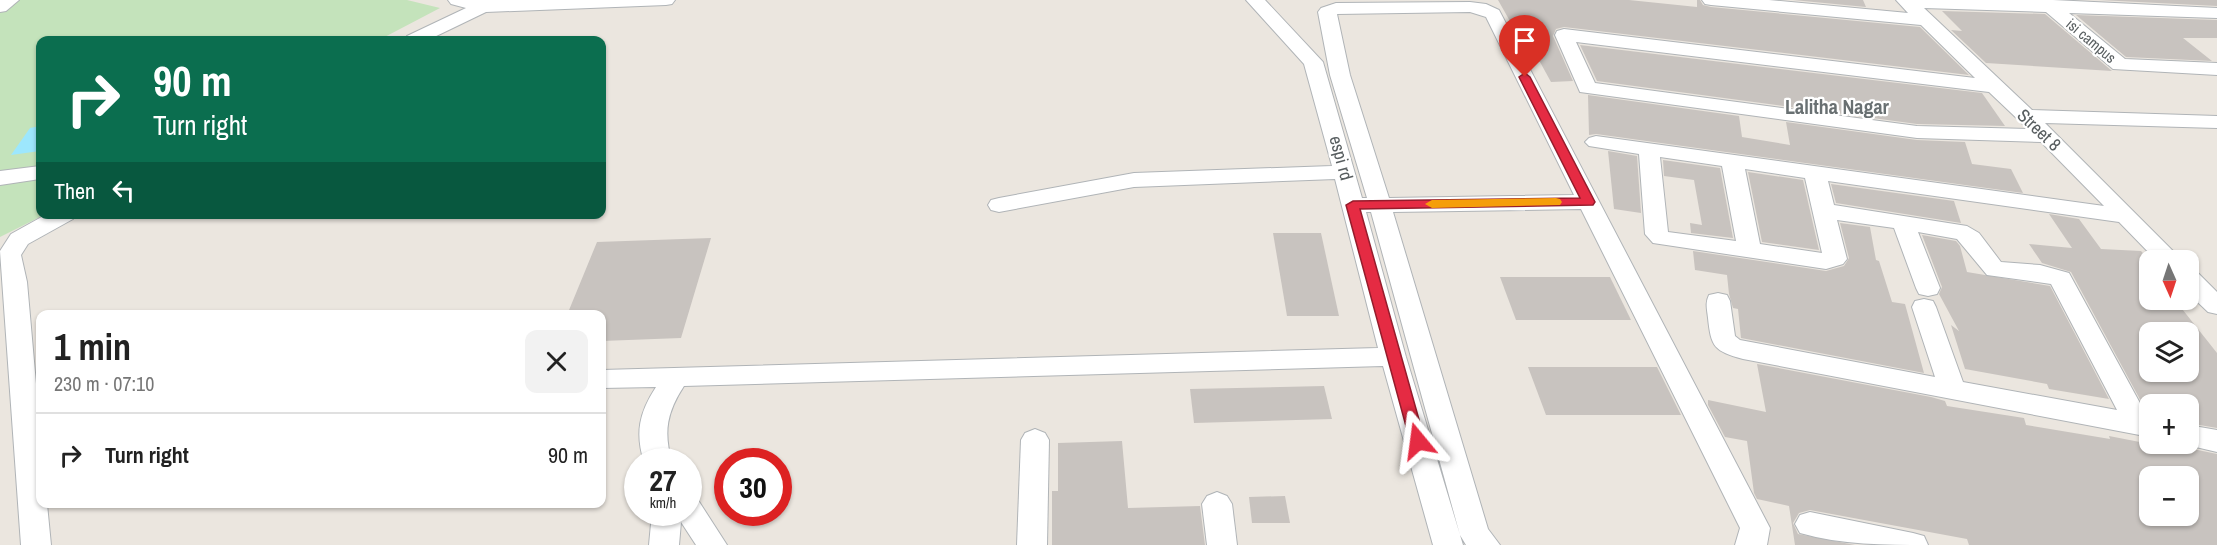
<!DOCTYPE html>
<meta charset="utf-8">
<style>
:root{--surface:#fff;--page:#f2f2f2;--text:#222;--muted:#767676;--line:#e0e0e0}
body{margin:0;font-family:"Archivo Narrow",sans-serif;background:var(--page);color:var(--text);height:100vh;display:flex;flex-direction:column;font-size:22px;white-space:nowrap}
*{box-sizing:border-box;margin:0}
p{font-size:20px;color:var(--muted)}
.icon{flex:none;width:33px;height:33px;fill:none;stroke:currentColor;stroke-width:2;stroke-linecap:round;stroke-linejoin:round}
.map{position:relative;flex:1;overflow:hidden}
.panel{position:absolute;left:36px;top:310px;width:570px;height:198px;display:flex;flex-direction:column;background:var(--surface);border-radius:12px;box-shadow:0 2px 4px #0004}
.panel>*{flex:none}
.banner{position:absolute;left:36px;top:36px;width:570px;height:183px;border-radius:12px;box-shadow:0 2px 4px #0004;background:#0b6e4f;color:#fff;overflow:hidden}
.needle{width:39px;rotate:177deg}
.tools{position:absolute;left:2139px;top:250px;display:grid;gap:12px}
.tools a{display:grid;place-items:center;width:60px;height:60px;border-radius:12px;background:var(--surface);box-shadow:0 2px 4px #0004;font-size:30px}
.speed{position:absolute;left:624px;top:448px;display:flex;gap:12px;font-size:30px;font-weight:700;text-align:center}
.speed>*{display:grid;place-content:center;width:78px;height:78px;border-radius:50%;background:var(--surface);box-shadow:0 2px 4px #0004;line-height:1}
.speed small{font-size:15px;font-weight:400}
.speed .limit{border:9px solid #d22;background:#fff;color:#111}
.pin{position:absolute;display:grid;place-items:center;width:51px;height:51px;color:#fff;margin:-62px -26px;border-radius:50% 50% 50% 0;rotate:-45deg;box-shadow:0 0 6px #0007}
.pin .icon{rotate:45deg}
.me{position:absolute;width:66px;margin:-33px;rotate:344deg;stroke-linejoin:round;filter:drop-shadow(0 0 4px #0008)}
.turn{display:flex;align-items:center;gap:21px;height:126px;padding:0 18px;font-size:27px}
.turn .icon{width:78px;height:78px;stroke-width:2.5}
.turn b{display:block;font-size:42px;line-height:51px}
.then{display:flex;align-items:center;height:57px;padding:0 18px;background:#0003;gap:12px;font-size:22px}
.round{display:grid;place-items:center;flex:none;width:63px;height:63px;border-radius:12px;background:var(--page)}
.head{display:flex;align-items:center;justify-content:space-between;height:102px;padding:0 18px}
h1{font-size:36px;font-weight:700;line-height:45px}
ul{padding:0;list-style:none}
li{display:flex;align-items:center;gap:18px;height:84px;padding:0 18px;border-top:2px solid var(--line)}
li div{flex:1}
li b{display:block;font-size:22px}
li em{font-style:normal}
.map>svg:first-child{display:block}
.green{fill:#c4e3bb}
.water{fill:#9de7fd}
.building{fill:#c8c3bf;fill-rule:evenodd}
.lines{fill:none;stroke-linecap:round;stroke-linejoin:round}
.minor-casing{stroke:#b0b4b7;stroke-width:2}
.minor{fill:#fff;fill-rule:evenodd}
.route{fill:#e52b43;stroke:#951c2c;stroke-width:1.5}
.slow{fill:#f59e0b}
.labels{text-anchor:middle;stroke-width:4.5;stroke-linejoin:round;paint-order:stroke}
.far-street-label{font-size:15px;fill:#585e60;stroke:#fff}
.street-label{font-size:18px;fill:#585e60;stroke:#fff}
.neighbourhood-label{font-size:20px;font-weight:bold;fill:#697072;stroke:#fff}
</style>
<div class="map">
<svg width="2217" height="545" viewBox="0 0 2217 545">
<rect width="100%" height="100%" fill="#ebe6df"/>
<path class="green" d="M0,0H407L440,8L379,40H40V214L44,215L0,237Z"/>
<path class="water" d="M40,126V151L11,155L30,128Z"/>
<g class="building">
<path d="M1498,0H1629L1697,7V0H1700L1703,5L1711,7L1920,27L1969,75L1564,27L1556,29L1553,36L1573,81L1551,82L1540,62H1533Z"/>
<path d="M1793,0H1863L1866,7Z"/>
<path d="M2099,0H2217V6Z"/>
<path d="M1942,11L2045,14L2112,71L1986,63L1951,30L1962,31Z"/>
<path d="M2076,15L2217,20V38H2183L2212,61L2126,57Z"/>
<path d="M1580,45L1982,93L2005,126L1917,124L1597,81Z"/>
<path d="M1588,95L1739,116L1742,137L1790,145L1786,122L1917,140L1965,142L1972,164L2011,169L2023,193L1596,134L1589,135Z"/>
<path d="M1608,151L1637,156L1641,213L1614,209Z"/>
<path d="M1663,160L1720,168L1733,238L1691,233L1690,223L1702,225L1694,180L1664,176Z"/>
<path d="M1748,172L1803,180L1819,250L1762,242Z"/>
<path d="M1831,184L1954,201L1961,223L1836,203Z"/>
<path d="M2049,214L2079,219L2101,249L2141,251L2150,261V300H2175L2217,353V428L2188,423V405H2143L2071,272L2042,263L2029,244L2072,248ZM2150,333H2188V377L2150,372Z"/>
<path d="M1840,223L1870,227L1876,260L1879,261L1892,302L1905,304L1924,373L1741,338L1738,309L1733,308L1729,294L1727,275L1695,270L1693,251L1826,271L1844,266L1849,258Z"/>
<path d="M1273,233H1321L1339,316H1287Z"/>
<path d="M1922,235L1956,241L1960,246L1967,272L2050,286L2109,399L2049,389L2047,384L1965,369L1951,325L1959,331L1939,294L1942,287Z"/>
<path d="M711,238L681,338L602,341V315H567L597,242Z"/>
<path d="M1500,277H1610L1631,320H1516Z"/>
<path d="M1757,364L1931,397L1945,401L1947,406L2024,418L2026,425L2110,439L2109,436L2150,444L2188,448L2217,454V545H1969L1967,539L1810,510L1799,513L1793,523L1798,534L1855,545H1795L1789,506L1757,499L1754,493L1747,441L1725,437L1708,405V400L1766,412ZM2150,477H2188V516H2150Z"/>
<path d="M1528,367H1657L1681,415H1546Z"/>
<path d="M1324,386L1332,419L1194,423L1190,389Z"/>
<path d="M1122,441L1128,508L1200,506L1205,545H1052V491H1058V443Z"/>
<path d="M1285,496L1290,523H1252L1249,497Z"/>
</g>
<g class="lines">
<defs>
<g id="minor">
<path d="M0,0H19L6,11L0,12Z"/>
<path d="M448,0H675L672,4L666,5L486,12L428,40H405L407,36L466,8L451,4Z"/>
<path d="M1246,0H1265L1323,62L1362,198H1367L1330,75L1318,12L1321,8L1336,3L1470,2L1486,4L1499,10L1770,528L1767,545H1735L1740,528L1581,209L1393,212L1488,529L1500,545H1466L1460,535L1463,545H1433L1383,366L684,386C667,412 663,432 672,462H644C635,433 639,413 656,387L602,388V370L1378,348L1335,179L1134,187L999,212L991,210L988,205L991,200L999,198L1134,173L1332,166L1304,64ZM1470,12L1486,17L1574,195L1389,198L1350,75L1337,14ZM1366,212H1371L1460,535L1406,357Z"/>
<path d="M1702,0H1769L1908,13L1896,0H2053L2217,8V18L2069,13L2125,59L2217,63V75L2113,69L2046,12L1924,8L2032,110L2217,116V128L2045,123L2183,261H2157L2119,222L1828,181L1834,205L1967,226L1979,233L2001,262L2040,265L2069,273L2147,416L2150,417V437L1743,359C1714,351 1711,347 1708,318C1707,309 1705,303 1709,295L1718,293L1727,295L1730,301L1735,336L1740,340L1935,377L1912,307L1915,301L1924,299L1933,301L1936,307L1963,382L2117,410L2051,284L1987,275L1957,239L1918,232L1940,288L1937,294L1928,296L1919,294L1916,288L1894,228L1837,220L1847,259L1843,264L1826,269L1653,243L1645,234L1639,154L1589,146L1585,142L1589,138L1596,136L2104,206L2041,142L1917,138L1580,92L1555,35L1557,31L1564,29L1975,78L1921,25L1711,5L1705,4ZM1576,42L1989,92L2028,129L1917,126L1595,83ZM1660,157L1722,166L1736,241L1668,232ZM1745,169L1805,178L1822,253L1760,244Z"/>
<path d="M40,166V179L0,185V171Z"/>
<path d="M47,214H76L73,219L28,244L21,255L27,282L40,429V504H47L51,545H21L0,251L11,234Z"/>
<path d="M2188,270L2197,272L2217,292V314L2208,312L2188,293Z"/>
<path d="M2188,425L2217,430V452L2183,444H2188Z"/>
<path d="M1035,429L1045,433L1049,440L1047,545H1017L1021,440L1025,433Z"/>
<path d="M1217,492L1227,496L1232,504L1237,545H1207L1202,504L1207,496Z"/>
<path d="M688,496L698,500L727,545H696L681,522L679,545H649L652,513H688Z"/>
<path d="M1810,512L1913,533L1924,536L1928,545C1884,545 1842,545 1800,533L1795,524L1800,515Z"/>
</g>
</defs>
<use href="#minor" class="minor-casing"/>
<use href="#minor" class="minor"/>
</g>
<path class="route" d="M1525,73L1530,77L1595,202L1593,205L1360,209L1425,441L1423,445H1412L1410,441L1346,205L1353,201L1580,198L1519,77Z"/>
<path class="slow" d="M1556,198L1560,199L1562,202L1560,205L1432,208L1425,204L1432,200Z"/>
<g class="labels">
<g class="far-street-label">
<text transform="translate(2091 41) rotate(40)" y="5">isi campus</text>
</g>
<g class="street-label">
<text transform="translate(2039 130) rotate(43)" y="6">Street 8</text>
<text transform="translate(1341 158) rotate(75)" y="6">espi rd</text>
</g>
<g class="neighbourhood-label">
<text x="1837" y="114">Lalitha Nagar</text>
</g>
</g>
</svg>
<div class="tools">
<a><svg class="needle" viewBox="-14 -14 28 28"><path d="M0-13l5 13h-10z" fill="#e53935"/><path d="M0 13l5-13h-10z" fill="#767676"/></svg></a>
<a><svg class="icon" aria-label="layers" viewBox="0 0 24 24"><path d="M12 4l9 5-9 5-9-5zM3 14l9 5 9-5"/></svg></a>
<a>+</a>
<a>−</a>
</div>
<div class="speed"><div>27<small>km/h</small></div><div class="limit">30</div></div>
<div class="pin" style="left:1525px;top:77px;background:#d93025"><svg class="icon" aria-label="arrive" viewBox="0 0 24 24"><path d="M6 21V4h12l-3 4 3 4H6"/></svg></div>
<svg class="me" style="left:1418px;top:441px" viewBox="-20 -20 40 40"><path d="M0-17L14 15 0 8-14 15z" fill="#e52b43" stroke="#fff" stroke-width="4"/></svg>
<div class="banner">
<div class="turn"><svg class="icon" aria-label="right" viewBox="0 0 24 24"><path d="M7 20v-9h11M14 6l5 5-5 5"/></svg><div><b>90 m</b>Turn right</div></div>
<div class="then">Then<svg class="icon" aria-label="left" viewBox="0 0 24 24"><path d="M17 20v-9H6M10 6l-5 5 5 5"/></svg></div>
</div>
<section class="panel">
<div class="head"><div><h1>1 min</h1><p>230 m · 07:10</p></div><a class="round"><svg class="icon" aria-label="close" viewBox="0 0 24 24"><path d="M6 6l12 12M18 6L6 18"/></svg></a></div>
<ul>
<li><svg class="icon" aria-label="right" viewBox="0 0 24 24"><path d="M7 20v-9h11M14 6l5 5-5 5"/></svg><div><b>Turn right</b></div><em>90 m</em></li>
</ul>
</section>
</div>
